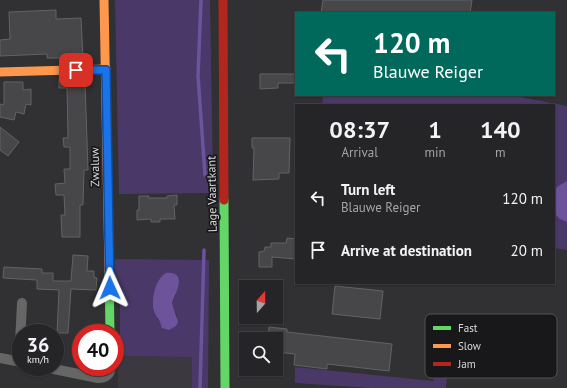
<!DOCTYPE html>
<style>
:root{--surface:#252426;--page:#313032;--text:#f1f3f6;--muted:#a3a4a7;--line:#424143}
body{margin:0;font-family:"PT Sans",sans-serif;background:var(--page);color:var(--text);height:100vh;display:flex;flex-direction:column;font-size:15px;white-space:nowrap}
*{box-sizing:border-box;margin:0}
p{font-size:13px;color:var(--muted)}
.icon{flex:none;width:22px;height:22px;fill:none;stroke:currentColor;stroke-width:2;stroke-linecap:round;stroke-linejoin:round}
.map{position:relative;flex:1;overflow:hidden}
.drawer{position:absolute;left:295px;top:104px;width:260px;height:180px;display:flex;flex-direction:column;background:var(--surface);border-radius:0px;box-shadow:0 1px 3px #0004,0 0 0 1px var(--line)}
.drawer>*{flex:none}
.guide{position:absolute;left:295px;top:12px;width:260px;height:84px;border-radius:0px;box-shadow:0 1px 3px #0004,0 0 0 1px var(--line);background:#00695c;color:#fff;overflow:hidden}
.needle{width:26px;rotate:20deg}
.tools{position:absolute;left:239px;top:280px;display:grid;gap:8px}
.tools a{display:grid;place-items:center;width:44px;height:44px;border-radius:0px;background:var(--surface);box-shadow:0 1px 3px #0004,0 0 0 1px var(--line);font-size:20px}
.speed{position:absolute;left:12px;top:324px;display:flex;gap:8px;font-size:20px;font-weight:700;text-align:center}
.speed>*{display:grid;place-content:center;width:52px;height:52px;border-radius:50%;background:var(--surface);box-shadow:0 1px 3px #0004,0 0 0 1px var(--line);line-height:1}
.speed small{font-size:10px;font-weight:400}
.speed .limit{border:6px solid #d22;background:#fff;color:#111}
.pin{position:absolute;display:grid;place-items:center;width:34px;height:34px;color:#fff;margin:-17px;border-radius:8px;box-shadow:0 2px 6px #0006}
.me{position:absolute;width:44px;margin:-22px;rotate:359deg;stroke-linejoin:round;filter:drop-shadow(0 0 3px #0008)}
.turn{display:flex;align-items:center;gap:14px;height:84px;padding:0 12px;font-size:18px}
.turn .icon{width:52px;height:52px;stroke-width:2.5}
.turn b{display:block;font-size:28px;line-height:34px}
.eta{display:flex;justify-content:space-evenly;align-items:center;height:68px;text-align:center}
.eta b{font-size:24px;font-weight:800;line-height:28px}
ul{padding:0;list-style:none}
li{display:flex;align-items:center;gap:12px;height:52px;padding:0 12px}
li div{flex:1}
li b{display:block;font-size:15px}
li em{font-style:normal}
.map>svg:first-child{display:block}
.built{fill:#3b3840}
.green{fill:#4a3968;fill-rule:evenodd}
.water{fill:#6d539c}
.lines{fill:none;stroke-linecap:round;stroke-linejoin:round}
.stream{stroke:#6d539c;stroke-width:3.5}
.building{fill:#474648;stroke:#636264}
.street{stroke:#676667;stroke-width:10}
.fast{stroke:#63d668;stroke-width:9}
.slow{stroke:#ff974d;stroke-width:9}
.jam{stroke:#b3261e;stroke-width:9}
.route-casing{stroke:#114b97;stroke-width:10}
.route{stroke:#1a73e8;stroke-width:7}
.labels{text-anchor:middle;stroke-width:3.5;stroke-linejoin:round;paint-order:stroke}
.street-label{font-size:12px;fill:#d9d8db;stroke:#181719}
.key{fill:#181719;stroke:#525153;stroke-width:1}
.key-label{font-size:11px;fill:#d9d8db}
</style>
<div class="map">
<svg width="567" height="388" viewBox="0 0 567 388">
<rect width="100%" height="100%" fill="#313032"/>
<path class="built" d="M118,356L192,357V388H118Z"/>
<g class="green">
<path d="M115,0H210L213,181L209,185V193L119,194Z"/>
<path d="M323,95H510L567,106V181L558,186L554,191V105H322Z"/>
<path d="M554,213L567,222V250L554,248Z"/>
<path d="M115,259L209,260L208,388H192V357L118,356L120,350V286L115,282ZM166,273L176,295L172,303L177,317L161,323L153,301L160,278Z"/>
<path d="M437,331L452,332L446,388H371L295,383V367L433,381Z"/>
</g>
<g class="water">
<path d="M567,181V222L560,219L554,213V191L558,186Z"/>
<path d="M166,273C188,271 176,293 172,303L178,322L176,326L169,330L162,328C161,326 161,324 160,322C159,318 155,316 154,311C151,300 155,279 166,273Z"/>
</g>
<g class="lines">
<g class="stream">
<path d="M201,0L198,76L205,175"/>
<path d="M200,388L204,250"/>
</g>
</g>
<g class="building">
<path d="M323,0H472L470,13H321Z"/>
<path d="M56,10V19L81,18L83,58H47V54L0,56V40L10,39L9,12Z"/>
<path d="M260,74H296V83H278V88L260,89Z"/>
<path d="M59,79H73V82H85L88,170H84L83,205H80V237H62L61,215H65L64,195H56L55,184L65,183L64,169H70V147H64L63,138H68L67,88H59Z"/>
<path d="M4,82H23V90L31,89V105L26,104L24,114L16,112L14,120L0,117V104L4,105Z"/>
<path d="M0,127L19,142L8,156L0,150Z"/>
<path d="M252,138H290L289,173H279V179L253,180L254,148H252Z"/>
<path d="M177,195V205H174L175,219H160V222H151V219L137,220V210H139V196H149L148,198H167V196Z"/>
<path d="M287,238L296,239V259L272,257V267H259V252L264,251L265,247H271V243H286Z"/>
<path d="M73,255L88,256L87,271H94V277L97,278L96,290L71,289L68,333H57L59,290L37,289V280L3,278L4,267L42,269V273H53V281H71Z"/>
<path d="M335,286L383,291L380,319L332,314Z"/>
<path d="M269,327L287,329V332L392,344L389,371L327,364V369L294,365L295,354L276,352V339H268Z"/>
</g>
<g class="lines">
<g class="street">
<path d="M0,358L21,362"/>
<path d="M19,362L22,303"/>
<path d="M44,367L98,378C105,378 110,375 111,367"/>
</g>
<g class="fast">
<path d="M224,200L225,388"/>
<path d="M109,271L110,333"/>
</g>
<g class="slow">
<path d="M104,0L109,271"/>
<path d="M0,72L106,69"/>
</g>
<path class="jam" d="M223,0L224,200"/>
</g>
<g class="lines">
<defs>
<path id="route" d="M76,70H106L110,288"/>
</defs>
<use href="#route" class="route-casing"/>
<use href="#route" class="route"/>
</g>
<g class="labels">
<g class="street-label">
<text transform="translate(95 167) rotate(-91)" y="4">Zwaluw</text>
<text transform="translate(212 194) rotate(-91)" y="4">Lage Vaartkant</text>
</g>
</g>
<rect x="425" y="314" width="132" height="64" rx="6" class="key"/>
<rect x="433" y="326" width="18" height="4" fill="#63d668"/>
<rect x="433" y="344" width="18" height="4" fill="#ff974d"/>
<rect x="433" y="362" width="18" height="4" fill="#b3261e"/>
<g class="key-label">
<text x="458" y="332">Fast</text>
<text x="458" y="350">Slow</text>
<text x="458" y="368">Jam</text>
</g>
</svg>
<div class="tools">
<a><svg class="needle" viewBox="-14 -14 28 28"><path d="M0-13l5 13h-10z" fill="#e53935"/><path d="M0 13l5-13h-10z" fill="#a3a4a7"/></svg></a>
<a><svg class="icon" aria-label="search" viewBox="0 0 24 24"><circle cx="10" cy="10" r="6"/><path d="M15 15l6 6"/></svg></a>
</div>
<div class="speed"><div>36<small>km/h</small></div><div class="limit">40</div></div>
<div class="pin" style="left:76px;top:70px;background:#d93025"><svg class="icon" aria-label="arrive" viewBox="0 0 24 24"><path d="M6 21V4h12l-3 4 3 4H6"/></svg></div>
<svg class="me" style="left:110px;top:288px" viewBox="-20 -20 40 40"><path d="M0-17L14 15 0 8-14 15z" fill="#1a73e8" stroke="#fff" stroke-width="4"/></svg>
<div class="guide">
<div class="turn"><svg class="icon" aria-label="left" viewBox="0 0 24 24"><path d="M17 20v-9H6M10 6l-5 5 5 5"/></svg><div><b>120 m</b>Blauwe Reiger</div></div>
</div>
<section class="drawer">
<div class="eta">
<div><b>08:37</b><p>Arrival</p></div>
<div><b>1</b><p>min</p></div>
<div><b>140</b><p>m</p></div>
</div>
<ul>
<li><svg class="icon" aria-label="left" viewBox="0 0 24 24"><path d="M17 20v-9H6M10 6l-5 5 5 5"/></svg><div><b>Turn left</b><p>Blauwe Reiger</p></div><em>120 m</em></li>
<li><svg class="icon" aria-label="arrive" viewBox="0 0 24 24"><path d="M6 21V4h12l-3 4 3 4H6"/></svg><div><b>Arrive at destination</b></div><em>20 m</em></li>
</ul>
</section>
</div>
